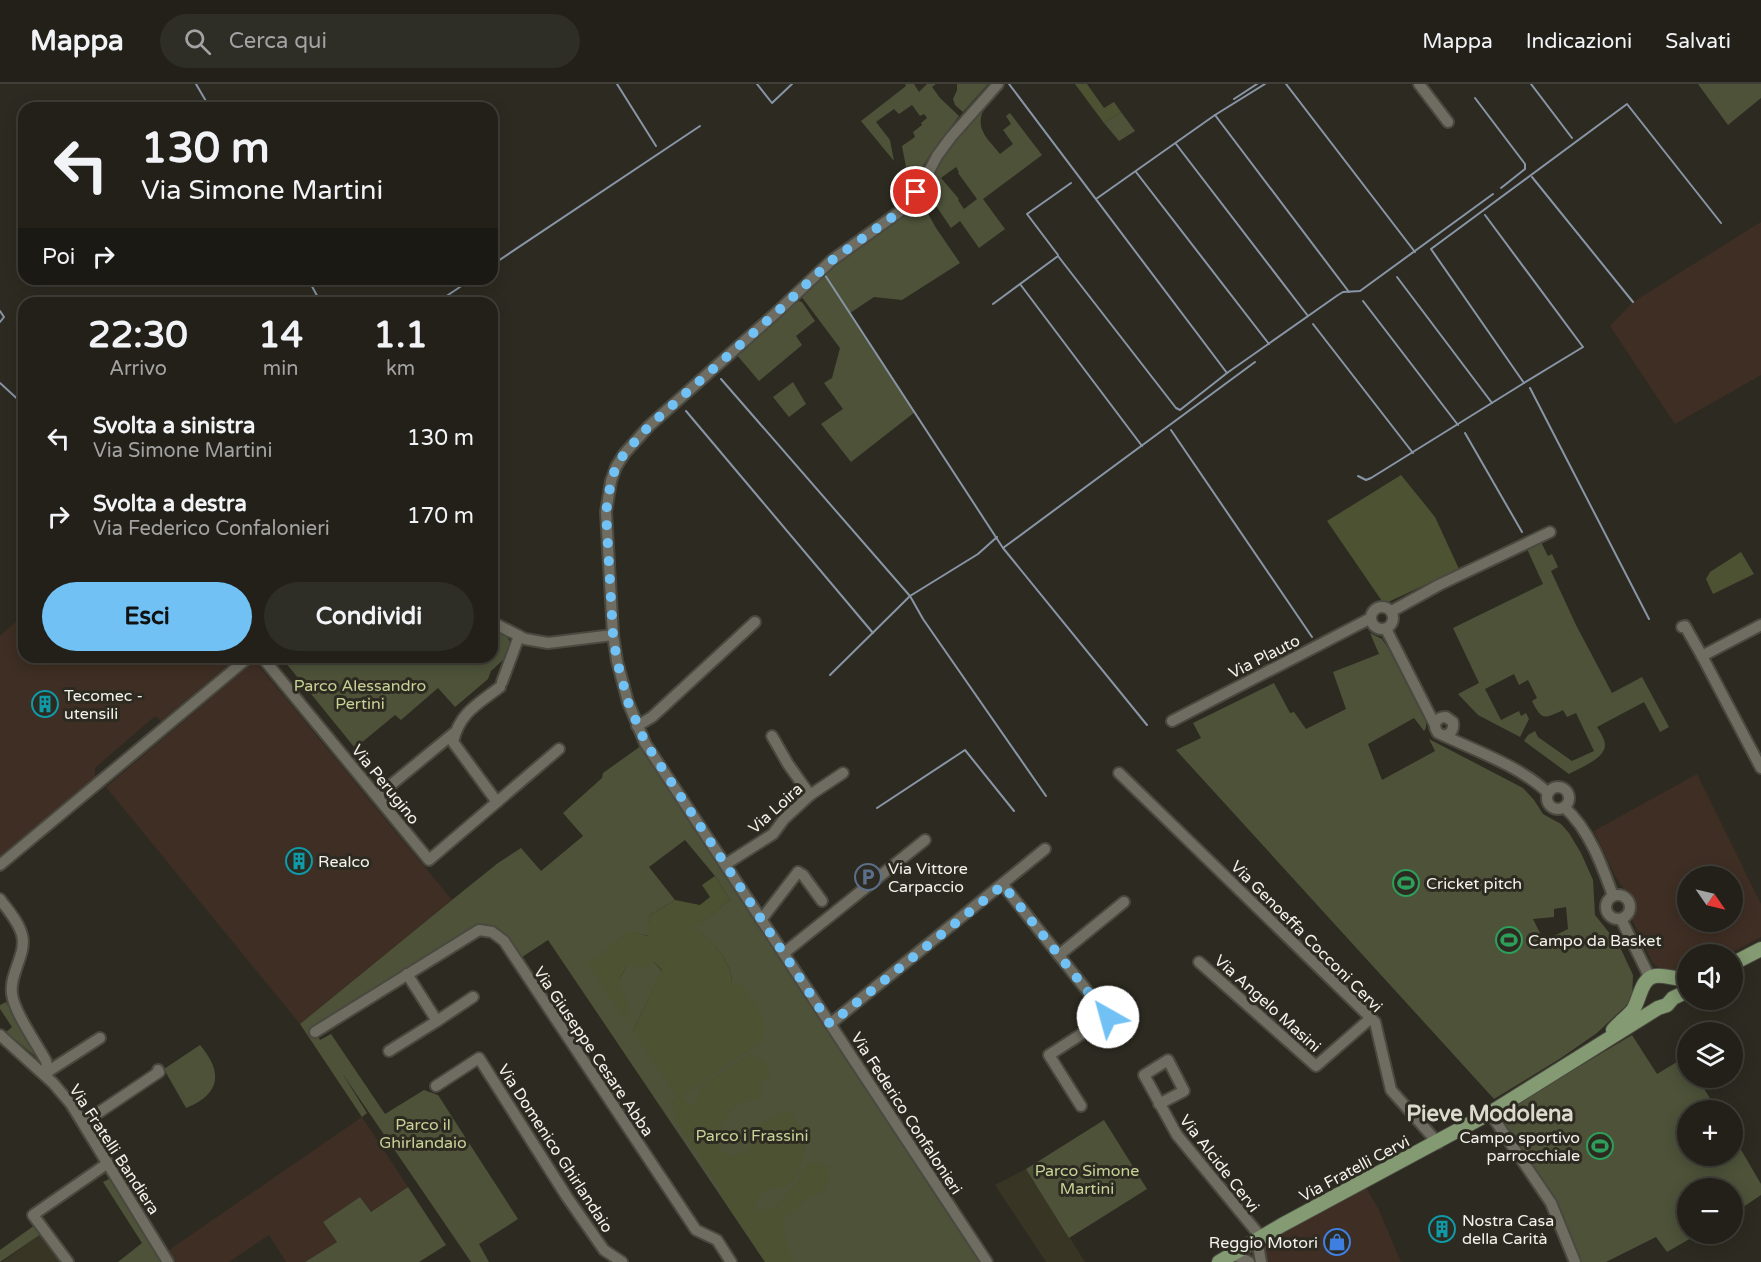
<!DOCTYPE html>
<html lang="it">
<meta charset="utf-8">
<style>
:root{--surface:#222019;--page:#2e2d26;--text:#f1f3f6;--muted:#a2a3a2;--line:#3f3e38;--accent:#71c1f4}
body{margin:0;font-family:"Varela Round",sans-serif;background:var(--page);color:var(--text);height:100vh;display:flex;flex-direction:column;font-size:22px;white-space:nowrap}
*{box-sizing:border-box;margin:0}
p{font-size:20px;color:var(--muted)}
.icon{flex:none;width:33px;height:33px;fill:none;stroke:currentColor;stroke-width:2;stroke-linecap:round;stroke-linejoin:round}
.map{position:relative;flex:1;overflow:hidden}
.drawer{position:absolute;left:18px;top:213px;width:480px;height:366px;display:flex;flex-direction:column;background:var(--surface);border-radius:18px;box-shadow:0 3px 15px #0003,0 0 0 2px var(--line)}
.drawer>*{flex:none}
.guide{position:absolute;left:18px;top:18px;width:480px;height:183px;border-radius:18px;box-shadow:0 3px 15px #0003,0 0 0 2px var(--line);background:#222019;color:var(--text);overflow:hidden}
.needle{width:39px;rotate:124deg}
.fabs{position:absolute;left:1677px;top:782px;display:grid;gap:12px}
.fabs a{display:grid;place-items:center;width:66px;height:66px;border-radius:50%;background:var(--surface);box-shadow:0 3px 15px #0003,0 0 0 2px var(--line);font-size:30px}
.pin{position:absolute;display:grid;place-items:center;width:51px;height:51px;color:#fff;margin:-26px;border:3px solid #fff;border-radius:50%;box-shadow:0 2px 6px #0007}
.me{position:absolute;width:66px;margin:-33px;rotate:322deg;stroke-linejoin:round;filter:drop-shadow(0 0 4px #0008)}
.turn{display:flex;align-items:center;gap:21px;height:126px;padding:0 24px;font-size:27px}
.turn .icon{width:78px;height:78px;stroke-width:2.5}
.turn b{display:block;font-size:42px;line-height:51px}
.then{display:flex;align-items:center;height:57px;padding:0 24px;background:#0003;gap:12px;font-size:22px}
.eta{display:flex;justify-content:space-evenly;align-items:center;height:102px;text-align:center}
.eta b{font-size:36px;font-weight:800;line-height:42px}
.cta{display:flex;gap:12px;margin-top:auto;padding:12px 24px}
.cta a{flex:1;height:69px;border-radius:36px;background:var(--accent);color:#111;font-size:24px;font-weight:800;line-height:69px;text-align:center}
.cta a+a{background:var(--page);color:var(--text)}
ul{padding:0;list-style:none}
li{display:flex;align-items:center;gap:18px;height:78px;padding:0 24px}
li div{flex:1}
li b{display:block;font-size:22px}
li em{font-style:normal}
header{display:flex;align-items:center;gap:36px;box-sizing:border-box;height:84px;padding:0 30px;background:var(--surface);border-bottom:2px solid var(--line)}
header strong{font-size:28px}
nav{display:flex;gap:33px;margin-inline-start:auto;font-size:21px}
.search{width:420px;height:54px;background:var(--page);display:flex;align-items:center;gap:15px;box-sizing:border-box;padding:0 21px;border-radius:33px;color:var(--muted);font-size:22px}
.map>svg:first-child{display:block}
.commercial{fill:#3f2e24;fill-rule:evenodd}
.industrial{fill:#3e2e23}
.built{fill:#393525}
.green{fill:#4d5239;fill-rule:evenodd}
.forest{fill:#4d5232}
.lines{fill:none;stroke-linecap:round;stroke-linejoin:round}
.stream{stroke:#8895a6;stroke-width:2}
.minor-casing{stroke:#4a4940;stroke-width:14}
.major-casing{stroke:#4a4940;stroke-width:16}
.minor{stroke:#6f6d61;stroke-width:10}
.major{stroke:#839a72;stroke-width:14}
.route{stroke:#71c1f4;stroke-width:10;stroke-dasharray:0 18}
.labels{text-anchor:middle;stroke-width:6;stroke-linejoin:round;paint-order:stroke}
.street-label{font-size:16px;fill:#f3f2eb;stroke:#2d2b21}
.park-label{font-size:16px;fill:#c7d296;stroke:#2d2b21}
.poi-label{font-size:16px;fill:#f3f2eb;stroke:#2d2b21;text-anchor:start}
.district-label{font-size:22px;font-weight:bold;fill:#dcd9cc;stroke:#2d2b21}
</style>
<header>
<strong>Mappa</strong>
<div class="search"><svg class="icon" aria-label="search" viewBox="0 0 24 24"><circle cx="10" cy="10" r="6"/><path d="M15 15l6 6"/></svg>Cerca qui</div>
<nav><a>Mappa</a><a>Indicazioni</a><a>Salvati</a></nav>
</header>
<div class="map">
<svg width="1761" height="1178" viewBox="0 0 1761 1178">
<rect width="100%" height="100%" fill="#2d2b21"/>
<g class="commercial">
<path d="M255,577L452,816L300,940L106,703Z"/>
<path d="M1697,690L1761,820V853L1729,870H1688L1687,885L1675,889L1656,882L1652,878L1631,834L1634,820L1614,790L1594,747ZM1688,792H1732V837H1688Z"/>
</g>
<g class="industrial">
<path d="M1761,138V291L1675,340L1610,242L1633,218Z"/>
<path d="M24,530V573H238L161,637L155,632L95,684V693L0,772V552Z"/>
<path d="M362,1033L408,1103L371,1128L360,1113L323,1138L337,1158L305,1178H286L269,1151L229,1178H176L169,1166Z"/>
<path d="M1363,1098L1379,1126L1401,1178H1220Z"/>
</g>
<g class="built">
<path d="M1026,1085L1085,1178H1046L995,1101Z"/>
<path d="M41,1150L61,1178H2Z"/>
</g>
<g class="green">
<path d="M905,0H914L919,8L927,0H936L932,3L940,14L959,32L931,69L910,104L902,62L915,53L913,48L922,41L921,39L927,34L924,30L920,32L912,21L899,30L894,25L876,38L890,56L894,77L861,37L906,2Z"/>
<path d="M957,0H988L963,28L955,21L953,15L957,6Z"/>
<path d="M1698,0H1761V14L1728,41Z"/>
<path d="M981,23L984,25C974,45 988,55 1000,70L1013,60L1003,46L1011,40L1006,32L1010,29L1042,71L983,115L1005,145L979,164L960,137L951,144L924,104L961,47ZM956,83L959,88L958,89L977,115L964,125L958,116L959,115L941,94Z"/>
<path d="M1121,28L1135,47L1119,57L1104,39Z"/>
<path d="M916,108L936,144L960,179L902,216L874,213L850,229L915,328L851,378L821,340L843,325L824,299L832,294L840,264L798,208Z"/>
<path d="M798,217L802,218L815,237L796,252L802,261L759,297L736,270L793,218Z"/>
<path d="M793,298L806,320L789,333L773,313Z"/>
<path d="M1541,458L1548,472L1552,470L1558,483L1551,487L1576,541L1612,609L1642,593L1669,643L1660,648L1644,618L1597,643C1600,648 1605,655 1605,661C1605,675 1579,684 1569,690L1524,657L1528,651L1535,647L1538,653L1572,677L1594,667L1576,629L1567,633L1563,626C1544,635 1542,637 1532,617L1537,614L1528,596L1519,601L1514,590L1485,605L1501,636L1519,627L1521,632L1526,629L1529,635L1520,653L1478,631L1458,610L1479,599L1453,544L1543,500L1527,465Z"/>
<path d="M492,544L507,553L510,558L504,575L491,587L488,595L455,623L438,604L401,636L395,631L355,664L281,573H492Z"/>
<path d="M1370,549L1382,555L1388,564L1426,637V644L1424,647L1414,634L1368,660L1382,696L1435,667L1429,655L1523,704L1534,716L1543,730L1561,740L1569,749L1581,769L1593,796L1595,831L1619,861L1633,891L1632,916L1597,949L1561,974L1494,1015L1176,666L1201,654L1193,639L1274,599L1290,629L1294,628L1306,645L1346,625L1333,588L1379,570ZM1566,823L1568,845L1544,857L1533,835L1554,833V825Z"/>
<path d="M645,659L987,1178H765L548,856L516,877L504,857L479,846L315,948L320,956L331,950L385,1030L424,1006L438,1011L518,1135L479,1160L489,1178H471L342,989L367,1029L362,1033L300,940L452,816L498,779L521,764L541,787L583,752L563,729L602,694L603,689ZM685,756L715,792L730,816L694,843C711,856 732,877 732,899L633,947L662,887L654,878L627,881L618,898L630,848L649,852L650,831L675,816L649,783Z"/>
<path d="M6,918L41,977L6,948L12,943L0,925V921Z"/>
<path d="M1632,951L1657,990L1685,973L1687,977L1688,993H1697L1717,1026H1688V1071H1732L1733,1052L1761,1100V1111L1733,1130L1732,1104H1688V1149H1700L1667,1168L1656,1153L1606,1178H1575L1551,1119L1494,1033Z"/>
<path d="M200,961C223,988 221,1010 186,1024L164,985Z"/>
<path d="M1104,1036L1147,1105L1069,1154L1026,1085Z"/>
<path d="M111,1094L163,1178H118L142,1159L103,1098Z"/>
<path d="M408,1103L446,1161L419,1178H305L337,1158L323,1138L360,1113L371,1128Z"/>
<path d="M35,1141L41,1150L0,1178V1166Z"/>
</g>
<g class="forest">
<path d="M1075,0H1087L1104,24L1114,18L1121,28L1104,39Z"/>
<path d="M1401,391L1435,433L1459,485L1384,520L1327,437Z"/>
<path d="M1741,468L1754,490L1713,510L1706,495L1710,488Z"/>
<path d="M715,792L730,816L695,843C711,856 732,877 732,899L740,901C757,922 768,929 762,957L681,1012L690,1021H695L698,1009L703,1001L750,970C763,975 767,980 770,994L761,995L763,1006L757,1016L741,1017L731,1026L721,1040L720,1053L716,1059C724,1074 736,1073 749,1066C758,1037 760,1039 787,1027H791L806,1056L802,1079L793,1097L783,1103L761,1107L754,1126L775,1125C781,1116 788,1109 795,1101C804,1091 797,1086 812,1078L827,1081L829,1094L823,1108L812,1111L785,1132V1153L792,1178H765L721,1112L719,1102L677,1037L672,1018L677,1014L633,947L662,886L654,878L641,885L627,881L618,898L631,925L624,935L588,880L630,847L648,852L650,831L675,816L700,821L710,813L702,801Z"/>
</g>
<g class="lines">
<g class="stream">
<path d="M196,0L210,24"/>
<path d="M617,0L656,62"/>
<path d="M757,0L772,19L792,0"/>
<path d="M1009,0L1227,289"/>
<path d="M1286,0L1415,168"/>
<path d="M1531,0L1572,54"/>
<path d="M1475,14L1525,80V85L1501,104"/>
<path d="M1234,15L1257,0"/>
<path d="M1215,31L1349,208"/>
<path d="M1176,60L1308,232"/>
<path d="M1136,88L1269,260"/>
<path d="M1532,93L1633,218"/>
<path d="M1096,115L1215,31L1265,0"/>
<path d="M1485,131L1583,263L1524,299"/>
<path d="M1058,171L1027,130L1071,99"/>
<path d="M492,181L700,42"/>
<path d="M823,188L1003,464L1147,641"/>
<path d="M1397,193L1492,319"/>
<path d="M308,195L321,219"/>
<path d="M1020,200L1142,362"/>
<path d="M1363,217L1458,341"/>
<path d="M436,219L472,195"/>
<path d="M993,220L1058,172L1176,324L1180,326L1227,289L1338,211L1343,208L1360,207L1493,110"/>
<path d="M0,227L4,233L0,238"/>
<path d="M1313,240L1413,369"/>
<path d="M721,295L910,512L830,591"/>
<path d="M0,299L24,321"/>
<path d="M1530,304L1649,535"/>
<path d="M686,327L873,549"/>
<path d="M1171,346L1312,553"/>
<path d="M1465,349L1522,448"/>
<path d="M1358,392L1366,396L1371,394L1524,299L1431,165L1627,20L1721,139"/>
<path d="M997,453L978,470L910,512L923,535L1046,712"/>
<path d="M1003,464L1255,278"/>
<path d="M877,724L965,666L1014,727"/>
</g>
<defs>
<g id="minor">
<path d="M1419,0L1448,38"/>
<circle cx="1382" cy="534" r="11"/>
<path d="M1392,527L1439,501L1550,448"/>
<path d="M492,538L525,555L548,559L613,551"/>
<path d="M1761,541L1702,572L1761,684"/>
<path d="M1682,543L1685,542L1702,572"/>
<path d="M1386,545L1435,641"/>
<path d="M262,573L429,776L559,665"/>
<path d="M502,598L519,552"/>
<path d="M1172,637L1371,534"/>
<path d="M637,642L652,633L755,538"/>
<path d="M772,652L788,680L810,711"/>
<path d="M1444,652C1451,650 1454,646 1453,638L1446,633C1436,633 1432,641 1438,649C1472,665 1522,683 1548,709"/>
<path d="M1119,689L1375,938L1391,1006L1438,1059"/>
<circle cx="1558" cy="714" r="11"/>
<path d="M381,709L454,649"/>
<path d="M497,718L453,658C459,629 478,620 500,603"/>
<path d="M1564,723C1589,745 1602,781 1613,812"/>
<path d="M726,780L773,750L784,735L810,711L843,689"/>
<path d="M0,781L249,573"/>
<path d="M1003,801L1108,933L1049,971L1081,1022"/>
<circle cx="1618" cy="823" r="12"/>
<path d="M0,815C7,825 19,838 22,851C27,870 9,890 12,910C14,928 37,960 46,977L47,982L44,990"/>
<path d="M1621,835L1650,894"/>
<path d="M761,836L798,788L803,791L822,817"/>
<path d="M784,869L925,756"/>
<path d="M1059,871L1124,818"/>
<path d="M1199,878L1316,982L1371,934"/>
<path d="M407,890L437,937L473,913"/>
<path d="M830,940L1045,765"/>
<path d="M315,948L479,846L492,848L504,857L696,1146L717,1156L731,1178"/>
<path d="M0,951L53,999L71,1020L168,1178"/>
<path d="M389,967L437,937"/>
<path d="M44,990L100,954"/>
<path d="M436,1002L479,974L567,1113L604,1166L622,1178"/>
<path d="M1159,1020L1184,1007L1168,976L1144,991L1177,1051L1261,1153"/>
<path d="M1490,1029L1551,1119L1575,1178"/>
<path d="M83,1039L159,988L158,986"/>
<path d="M1257,1155L1261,1178"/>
<path d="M1233,1170L1249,1178"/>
<path d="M68,1178L33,1131L108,1079"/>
<path d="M987,1178L645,659L628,618L617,577L613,551L606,428L611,397L616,383L624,370L649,342L777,228L831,177L902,126L922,101L937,72L951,53L998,0"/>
</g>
<g id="major">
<path d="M1732,880L1761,865"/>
<path d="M1613,946C1619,939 1627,933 1633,926C1640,915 1641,894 1655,892C1666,890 1676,897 1688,894"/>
<path d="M1219,1178L1282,1141L1490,1029L1658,924L1667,921L1673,914L1688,907"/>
</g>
</defs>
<use href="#minor" class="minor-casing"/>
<use href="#major" class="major-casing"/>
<use href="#minor" class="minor"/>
<use href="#major" class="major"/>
</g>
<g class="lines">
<path class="route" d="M916,108L898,129L831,177L777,228L649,342L624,370L616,383L611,397L606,428L613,551L617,577L628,618L645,658L830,940L1003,801L1108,933"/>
</g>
<defs>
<symbol id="building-ring" viewBox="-11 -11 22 22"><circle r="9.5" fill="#2d2b21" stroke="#0f9aa8" stroke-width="1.5"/><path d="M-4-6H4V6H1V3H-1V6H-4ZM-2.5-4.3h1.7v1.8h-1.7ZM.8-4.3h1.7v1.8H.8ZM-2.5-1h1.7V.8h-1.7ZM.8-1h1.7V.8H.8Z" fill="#0f9aa8"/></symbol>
<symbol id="parking-ring" viewBox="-11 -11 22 22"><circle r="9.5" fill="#2d2b21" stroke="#5c6f8a" stroke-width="1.5"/><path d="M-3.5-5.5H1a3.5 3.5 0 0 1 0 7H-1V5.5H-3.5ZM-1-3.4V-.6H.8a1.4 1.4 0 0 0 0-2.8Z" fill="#5c6f8a"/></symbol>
<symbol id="stadium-ring" viewBox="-11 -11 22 22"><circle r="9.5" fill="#2d2b21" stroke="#2e9e5b" stroke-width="1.5"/><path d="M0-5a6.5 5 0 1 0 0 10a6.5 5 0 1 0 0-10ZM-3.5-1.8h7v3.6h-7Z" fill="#2e9e5b"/></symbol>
<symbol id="shop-ring" viewBox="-11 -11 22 22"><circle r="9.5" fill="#2d2b21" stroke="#3f7fe0" stroke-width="1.5"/><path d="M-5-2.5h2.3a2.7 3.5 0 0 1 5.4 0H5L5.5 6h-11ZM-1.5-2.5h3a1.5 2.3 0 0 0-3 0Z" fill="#3f7fe0"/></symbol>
</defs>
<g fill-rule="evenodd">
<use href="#building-ring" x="30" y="605" width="30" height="30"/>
<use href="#building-ring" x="284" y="762" width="30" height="30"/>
<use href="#parking-ring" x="853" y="778" width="30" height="30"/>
<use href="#stadium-ring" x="1391" y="784" width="30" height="30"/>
<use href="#stadium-ring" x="1494" y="841" width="30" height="30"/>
<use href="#stadium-ring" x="1585" y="1047" width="30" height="30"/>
<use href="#building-ring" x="1427" y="1130" width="30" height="30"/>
<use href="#shop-ring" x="1322" y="1143" width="30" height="30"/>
</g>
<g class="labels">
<g class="street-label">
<text transform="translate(1264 572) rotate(-27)" y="6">Via Plauto</text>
<text transform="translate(386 700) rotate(51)" y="6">Via Perugino</text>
<text transform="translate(775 724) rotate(-42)" y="6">Via Loira</text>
<text transform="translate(1307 852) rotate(45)" y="6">Via Genoeffa Cocconi Cervi</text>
<text transform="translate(1268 919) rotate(42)" y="6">Via Angelo Masini</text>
<text transform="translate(594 967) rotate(56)" y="6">Via Giuseppe Cesare Abba</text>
<text transform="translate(907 1029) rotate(57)" y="6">Via Federico Confalonieri</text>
<text transform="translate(556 1064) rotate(57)" y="6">Via Domenico Ghirlandaio</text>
<text transform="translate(115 1065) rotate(57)" y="6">Via Fratelli Bandiera</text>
<text transform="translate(1220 1079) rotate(52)" y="6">Via Alcide Cervi</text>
<text transform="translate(1354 1084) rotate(-28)" y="6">Via Fratelli Cervi</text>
</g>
<g class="park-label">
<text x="360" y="607">Parco Alessandro<tspan x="360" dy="18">Pertini</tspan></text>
<text x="423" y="1046">Parco il<tspan x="423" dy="18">Ghirlandaio</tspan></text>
<text x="752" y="1057">Parco i Frassini</text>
<text x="1087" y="1092">Parco Simone<tspan x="1087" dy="18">Martini</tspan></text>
</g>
<g class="poi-label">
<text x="64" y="617">Tecomec -<tspan x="64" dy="18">utensili</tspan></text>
<text x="318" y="783">Realco</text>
<text x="888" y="790">Via Vittore<tspan x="888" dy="18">Carpaccio</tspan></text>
<text x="1426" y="805">Cricket pitch</text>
<text x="1528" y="862">Campo da Basket</text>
<text x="1580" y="1059" text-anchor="end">Campo sportivo<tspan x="1580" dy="18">parrocchiale</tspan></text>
<text x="1462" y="1142">Nostra Casa<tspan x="1462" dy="18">della Carità</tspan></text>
<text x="1318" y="1164" text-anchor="end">Reggio Motori</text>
</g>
<g class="district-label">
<text x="1490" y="1037">Pieve Modolena</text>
</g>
</g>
</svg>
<div class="fabs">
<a><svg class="needle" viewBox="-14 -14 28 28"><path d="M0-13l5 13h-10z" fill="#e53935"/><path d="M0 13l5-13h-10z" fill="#a2a3a2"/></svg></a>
<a><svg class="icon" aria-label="sound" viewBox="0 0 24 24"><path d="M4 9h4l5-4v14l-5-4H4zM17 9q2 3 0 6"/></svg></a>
<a><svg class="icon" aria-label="layers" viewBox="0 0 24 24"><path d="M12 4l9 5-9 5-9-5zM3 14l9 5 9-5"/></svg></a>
<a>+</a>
<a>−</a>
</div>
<div class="pin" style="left:916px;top:108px;background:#d93025"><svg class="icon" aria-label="arrive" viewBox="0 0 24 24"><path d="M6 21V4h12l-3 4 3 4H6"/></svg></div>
<svg class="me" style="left:1108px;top:933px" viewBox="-20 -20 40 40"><circle r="19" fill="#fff"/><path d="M0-13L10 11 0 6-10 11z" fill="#71c1f4"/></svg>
<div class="guide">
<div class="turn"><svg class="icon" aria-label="left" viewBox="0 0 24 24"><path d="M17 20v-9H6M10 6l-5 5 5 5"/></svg><div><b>130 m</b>Via Simone Martini</div></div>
<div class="then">Poi<svg class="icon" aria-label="right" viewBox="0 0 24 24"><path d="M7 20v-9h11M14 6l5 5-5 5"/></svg></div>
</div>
<section class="drawer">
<div class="eta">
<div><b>22:30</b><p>Arrivo</p></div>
<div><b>14</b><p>min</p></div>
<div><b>1.1</b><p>km</p></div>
</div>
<ul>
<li><svg class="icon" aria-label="left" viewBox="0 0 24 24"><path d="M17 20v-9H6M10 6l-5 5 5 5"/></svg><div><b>Svolta a sinistra</b><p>Via Simone Martini</p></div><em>130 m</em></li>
<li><svg class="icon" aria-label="right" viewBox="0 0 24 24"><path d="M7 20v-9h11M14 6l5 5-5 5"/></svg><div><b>Svolta a destra</b><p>Via Federico Confalonieri</p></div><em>170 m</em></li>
</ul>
<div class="cta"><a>Esci</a><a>Condividi</a></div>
</section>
</div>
